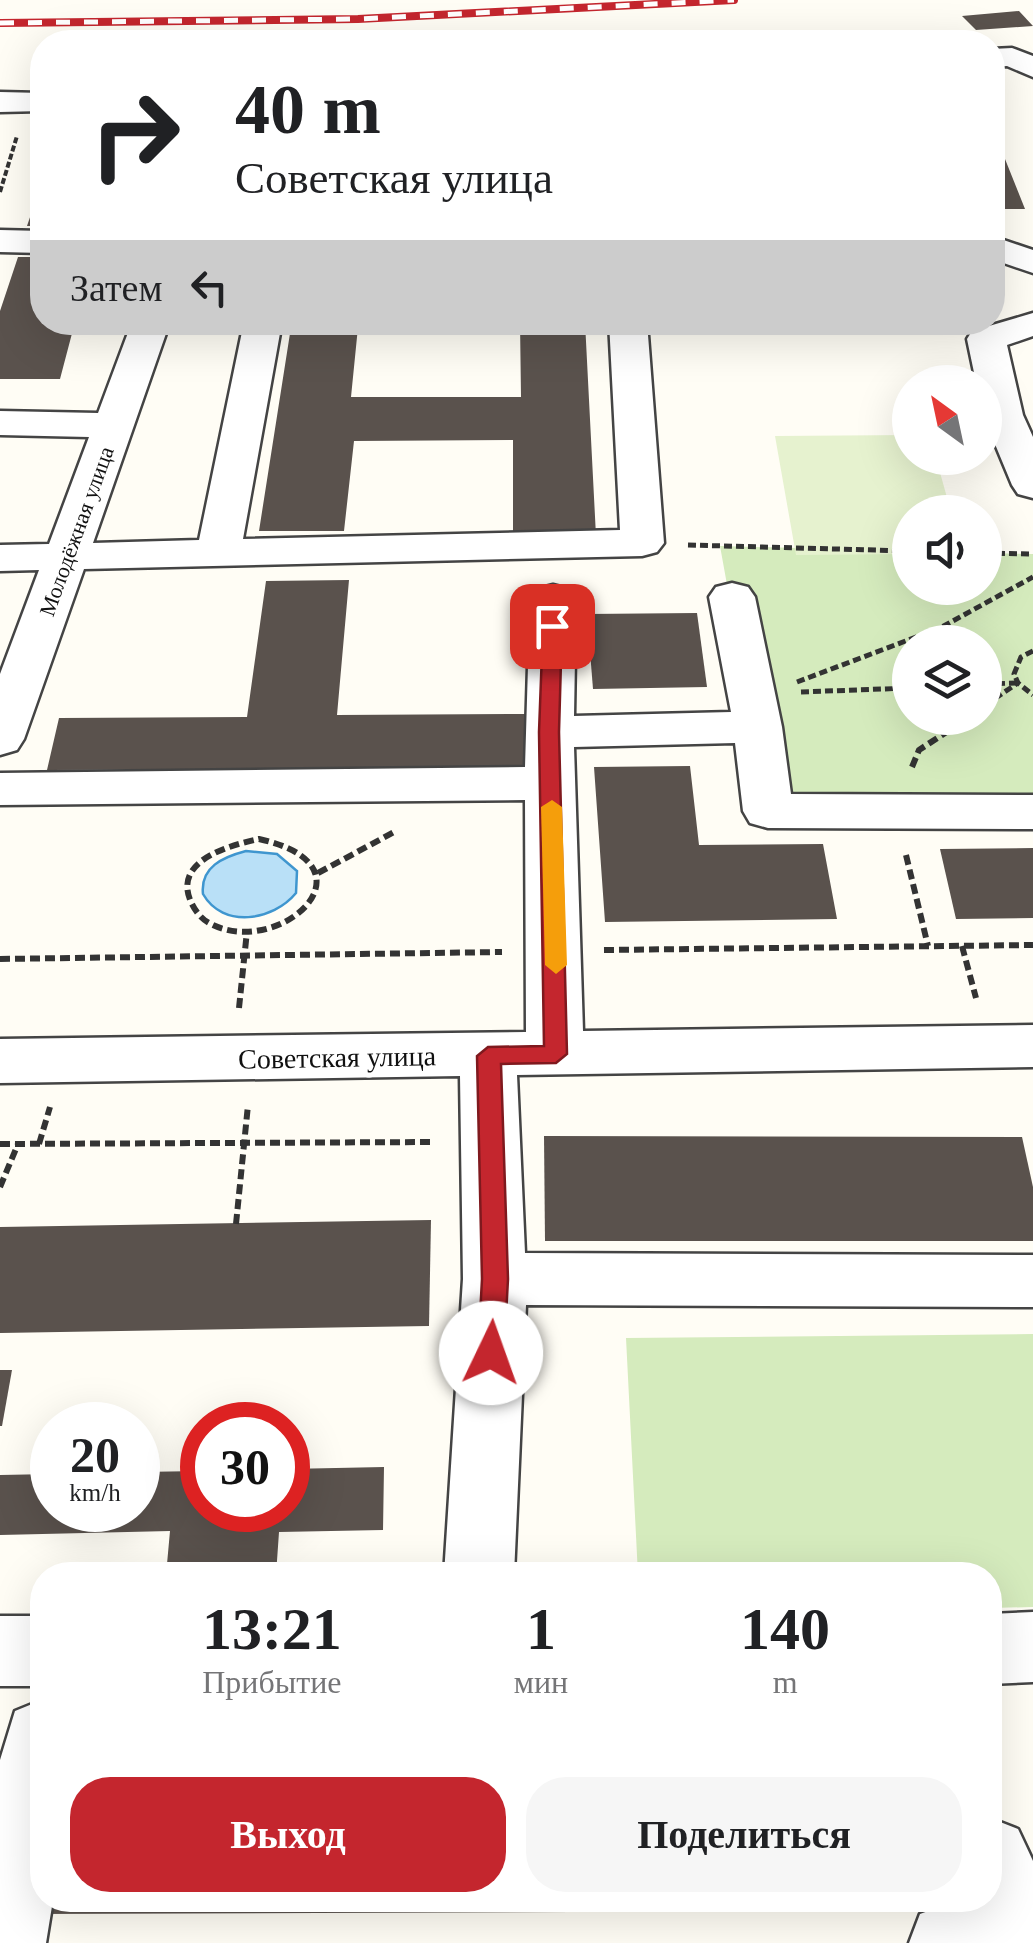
<!DOCTYPE html>
<html lang="ru">
<meta charset="utf-8">
<style>
:root{--surface:#fff;--page:#f6f6f6;--text:#202124;--muted:#757577;--accent:#c4262e}
body{margin:0;font-family:Georgia,serif;background:var(--page);color:var(--text);height:100vh;display:flex;flex-direction:column;font-size:38px;white-space:nowrap}
*{box-sizing:border-box;margin:0}
p{font-size:32px;color:var(--muted)}
.icon{flex:none;width:55px;height:55px;fill:none;stroke:currentColor;stroke-width:2;stroke-linecap:round;stroke-linejoin:round}
.map{position:relative;flex:1;overflow:hidden}
.side{position:absolute;left:30px;top:1562px;width:972px;height:350px;display:flex;flex-direction:column;background:var(--surface);border-radius:40px;box-shadow:0 10px 40px #0002}
.side>*{flex:none}
.top-card{position:absolute;left:30px;top:30px;width:975px;height:305px;border-radius:40px;box-shadow:0 10px 40px #0002;background:#fff;color:var(--text);overflow:hidden}
.needle{width:65px;rotate:327deg}
.tools{position:absolute;left:892px;top:365px;display:grid;gap:20px}
.tools a{display:grid;place-items:center;width:110px;height:110px;border-radius:50%;background:var(--surface);box-shadow:0 10px 40px #0002;font-size:50px}
.speed{position:absolute;left:30px;top:1402px;display:flex;gap:20px;font-size:50px;font-weight:700;text-align:center}
.speed>*{display:grid;place-content:center;width:130px;height:130px;border-radius:50%;background:var(--surface);box-shadow:0 10px 40px #0002;line-height:1}
.speed small{font-size:25px;font-weight:400}
.speed .limit{border:15px solid #d22;background:#fff;color:#111}
.pin{position:absolute;display:grid;place-items:center;width:85px;height:85px;color:#fff;margin:-42px;border-radius:20px;box-shadow:0 5px 15px #0006}
.me{position:absolute;width:110px;margin:-55px;rotate:3deg;stroke-linejoin:round;filter:drop-shadow(0 0 8px #0008)}
.turn{display:flex;align-items:center;gap:35px;height:210px;padding:0 40px;font-size:45px}
.turn .icon{width:130px;height:130px;stroke-width:2.5}
.turn b{display:block;font-size:70px;line-height:85px}
.then{display:flex;align-items:center;height:95px;padding:0 40px;background:#0003;gap:20px;font-size:38px}
.eta{display:flex;justify-content:space-evenly;align-items:center;height:170px;text-align:center}
.eta b{font-size:60px;font-weight:800;line-height:70px}
.button{display:flex;gap:20px;margin-top:auto;padding:20px 40px}
.button a{flex:1;height:115px;border-radius:40px;background:var(--accent);color:#fff;font-size:40px;font-weight:800;line-height:115px;text-align:center}
.button a+a{background:var(--page);color:var(--text)}
.map>svg:first-child{display:block}
.green{fill:#d5ebbd;fill-rule:evenodd}
.pitch{fill:#e6f2cf}
.water{fill:#b9e0f7;stroke:#3f96cf;stroke-width:2.5}
.building{fill:#5a524d}
.lines{fill:none;stroke-linecap:round;stroke-linejoin:round}
.minor-casing{stroke:#444;stroke-width:5}
.path-far2{stroke:#333;stroke-width:4;stroke-dasharray:6 2.5;stroke-linecap:butt}
.path-far1{stroke:#333;stroke-width:5;stroke-dasharray:8 4;stroke-linecap:butt}
.path{stroke:#333;stroke-width:6;stroke-dasharray:10 5;stroke-linecap:butt}
.minor{fill:#fff;fill-rule:evenodd}
.rail-casing{stroke:#c4262e;stroke-width:8}
.rail{stroke:#fff;stroke-width:5;stroke-dasharray:14;stroke-linecap:butt}
.route{fill:#c4262e;stroke:#7f191e;stroke-width:2.5}
.slow{fill:#f59e0b}
.labels{text-anchor:middle;stroke-width:10;stroke-linejoin:round;paint-order:stroke}
.far-street-label{font-size:22px;fill:#111;stroke:#fff}
.street-label{font-size:28px;fill:#111;stroke:#fff}
</style>
<div class="map">
<svg width="1033" height="1943" viewBox="0 0 1033 1943">
<rect width="100%" height="100%" fill="#fffdf5"/>
<g class="green">
<path d="M720,546L910,551V588H985V553L1033,554V812L768,811ZM910,642H985V718H910Z"/>
<path d="M1033,1334V1607L990,1608V1575H638L626,1338Z"/>
</g>
<path class="pitch" d="M910,435V458H936L951,512H910V554L796,555L775,436Z"/>
<path class="water" d="M246,851L277,854L297,871L296,893C273,921 223,929 203,894C200,867 223,857 246,851Z"/>
<g class="building">
<path d="M1019,11L1033,26L976,30L962,16Z"/>
<path d="M992,129H993L1025,209H992Z"/>
<path d="M42,182V226H27Z"/>
<path d="M18,257H42V322H75L60,379H0V311Z"/>
<path d="M520,322H585L596,536L513,537V440L354,441L344,531H259L291,327H358L351,397H521Z"/>
<path d="M349,580L337,715L528,714L529,768L47,770L59,718L247,717L266,581Z"/>
<path d="M697,613L707,687L593,689L587,614Z"/>
<path d="M690,766L699,845L823,844L837,919L605,922L594,767Z"/>
<path d="M1033,848V918L956,919L940,849Z"/>
<path d="M544,1136L1022,1137L1033,1187V1241H545Z"/>
<path d="M431,1220L429,1326L0,1333V1227Z"/>
<path d="M0,1370H12L2,1426H0Z"/>
<path d="M384,1467L383,1530L279,1532L276,1575H166L170,1531L0,1535V1475L52,1474V1510H138V1472L202,1471V1510H288V1469Z"/>
<path d="M40,1863L42,1900H831L832,1911L32,1914Z"/>
</g>
<g class="lines">
<defs>
<g id="minor">
<path d="M1012,48L1033,56V77L1007,66L992,67V49Z"/>
<path d="M0,92L42,93V111L0,112Z"/>
<path d="M0,230L42,231V253L0,252Z"/>
<path d="M992,236L1033,250V273L992,259Z"/>
<path d="M1033,313V336L1007,345L1023,415L1033,437V498L1018,494L1012,485L985,420V382H976L967,339L972,331Z"/>
<path d="M132,322H170L93,543L199,540L244,322H282L243,539L620,530L609,322H647L664,543L657,552L642,556L84,569L24,739L17,750L0,755V674L39,570L0,571V545L49,544L89,437L0,435V411L98,413Z"/>
<path d="M732,583L748,587L755,597L782,727L791,794L1033,795V829L768,828L750,823L743,811L735,743L574,747L583,1031L1033,1025V1067L517,1075L525,1253L1033,1255V1307L526,1305L514,1575H444L463,1279L460,1076L0,1083V1039L526,1032L525,800L0,805V773L525,767L530,599L537,589L553,585L569,589L576,599L574,716L731,712L709,597L716,587Z"/>
<path d="M1033,1612V1682L990,1684V1614Z"/>
<rect x="0" y="1616" width="42" height="70"/>
<path d="M42,1700V1900H53L46,1943H0V1760L15,1711Z"/>
<path d="M990,1818L1018,1829L1033,1861V1943H909L920,1914L958,1900H990Z"/>
</g>
</defs>
<use href="#minor" class="minor-casing"/>
<path class="path-far2" d="M0,192L17,136"/>
<g class="path-far1">
<path d="M688,545L910,551"/>
<path d="M985,553L1033,554"/>
<path d="M1033,651L1021,657L1014,674L1018,683L1033,695"/>
<path d="M797,682L940,628L1033,577"/>
<path d="M985,684L1017,683"/>
<path d="M801,692L910,688"/>
<path d="M985,705L1018,683"/>
<path d="M947,731L967,718"/>
</g>
<g class="path">
<path d="M912,767L919,750L951,729"/>
<path d="M259,839C382,866 280,959 211,924C202,920 195,911 191,902C172,860 231,845 259,839Z"/>
<path d="M906,855L928,946"/>
<path d="M318,873L396,831"/>
<path d="M962,946L976,998"/>
<path d="M604,950L1033,945"/>
<path d="M0,959L502,952"/>
<path d="M239,1008L247,931"/>
<path d="M0,1144L434,1142"/>
<path d="M39,1144L50,1107"/>
<path d="M0,1187L18,1144"/>
<path d="M236,1224L248,1105"/>
</g>
<use href="#minor" class="minor"/>
<defs>
<path id="rail" d="M0,23L358,19L734,0"/>
</defs>
<use href="#rail" class="rail-casing"/>
<use href="#rail" class="rail"/>
</g>
<path class="route" d="M552,620L562,626L559,732L567,1054L556,1063L501,1064L508,1279L504,1353L501,1361L491,1364L481,1361L478,1353L482,1279L477,1056L488,1047L544,1046L539,732L543,626Z"/>
<path class="slow" d="M552,800L562,807L567,965L556,974L545,965L541,807Z"/>
<g class="labels">
<g class="far-street-label">
<text transform="translate(76 531) rotate(-70)" y="8">Молодёжная улица</text>
</g>
<g class="street-label">
<text transform="translate(337 1057) rotate(-1)" y="10">Советская улица</text>
</g>
</g>
</svg>
<div class="tools">
<a><svg class="needle" viewBox="-14 -14 28 28"><path d="M0-13l5 13h-10z" fill="#e53935"/><path d="M0 13l5-13h-10z" fill="#757577"/></svg></a>
<a><svg class="icon" aria-label="sound" viewBox="0 0 24 24"><path d="M4 9h4l5-4v14l-5-4H4zM17 9q2 3 0 6"/></svg></a>
<a><svg class="icon" aria-label="layers" viewBox="0 0 24 24"><path d="M12 4l9 5-9 5-9-5zM3 14l9 5 9-5"/></svg></a>
</div>
<div class="speed"><div>20<small>km/h</small></div><div class="limit">30</div></div>
<div class="pin" style="left:552px;top:626px;background:#d93025"><svg class="icon" aria-label="arrive" viewBox="0 0 24 24"><path d="M6 21V4h12l-3 4 3 4H6"/></svg></div>
<svg class="me" style="left:491px;top:1353px" viewBox="-20 -20 40 40"><circle r="19" fill="#fff"/><path d="M0-13L10 11 0 6-10 11z" fill="#c4262e"/></svg>
<div class="top-card">
<div class="turn"><svg class="icon" aria-label="right" viewBox="0 0 24 24"><path d="M7 20v-9h11M14 6l5 5-5 5"/></svg><div><b>40 m</b>Советская улица</div></div>
<div class="then">Затем<svg class="icon" aria-label="left" viewBox="0 0 24 24"><path d="M17 20v-9H6M10 6l-5 5 5 5"/></svg></div>
</div>
<section class="side">
<div class="eta">
<div><b>13:21</b><p>Прибытие</p></div>
<div><b>1</b><p>мин</p></div>
<div><b>140</b><p>m</p></div>
</div>
<div class="button"><a>Выход</a><a>Поделиться</a></div>
</section>
</div>
